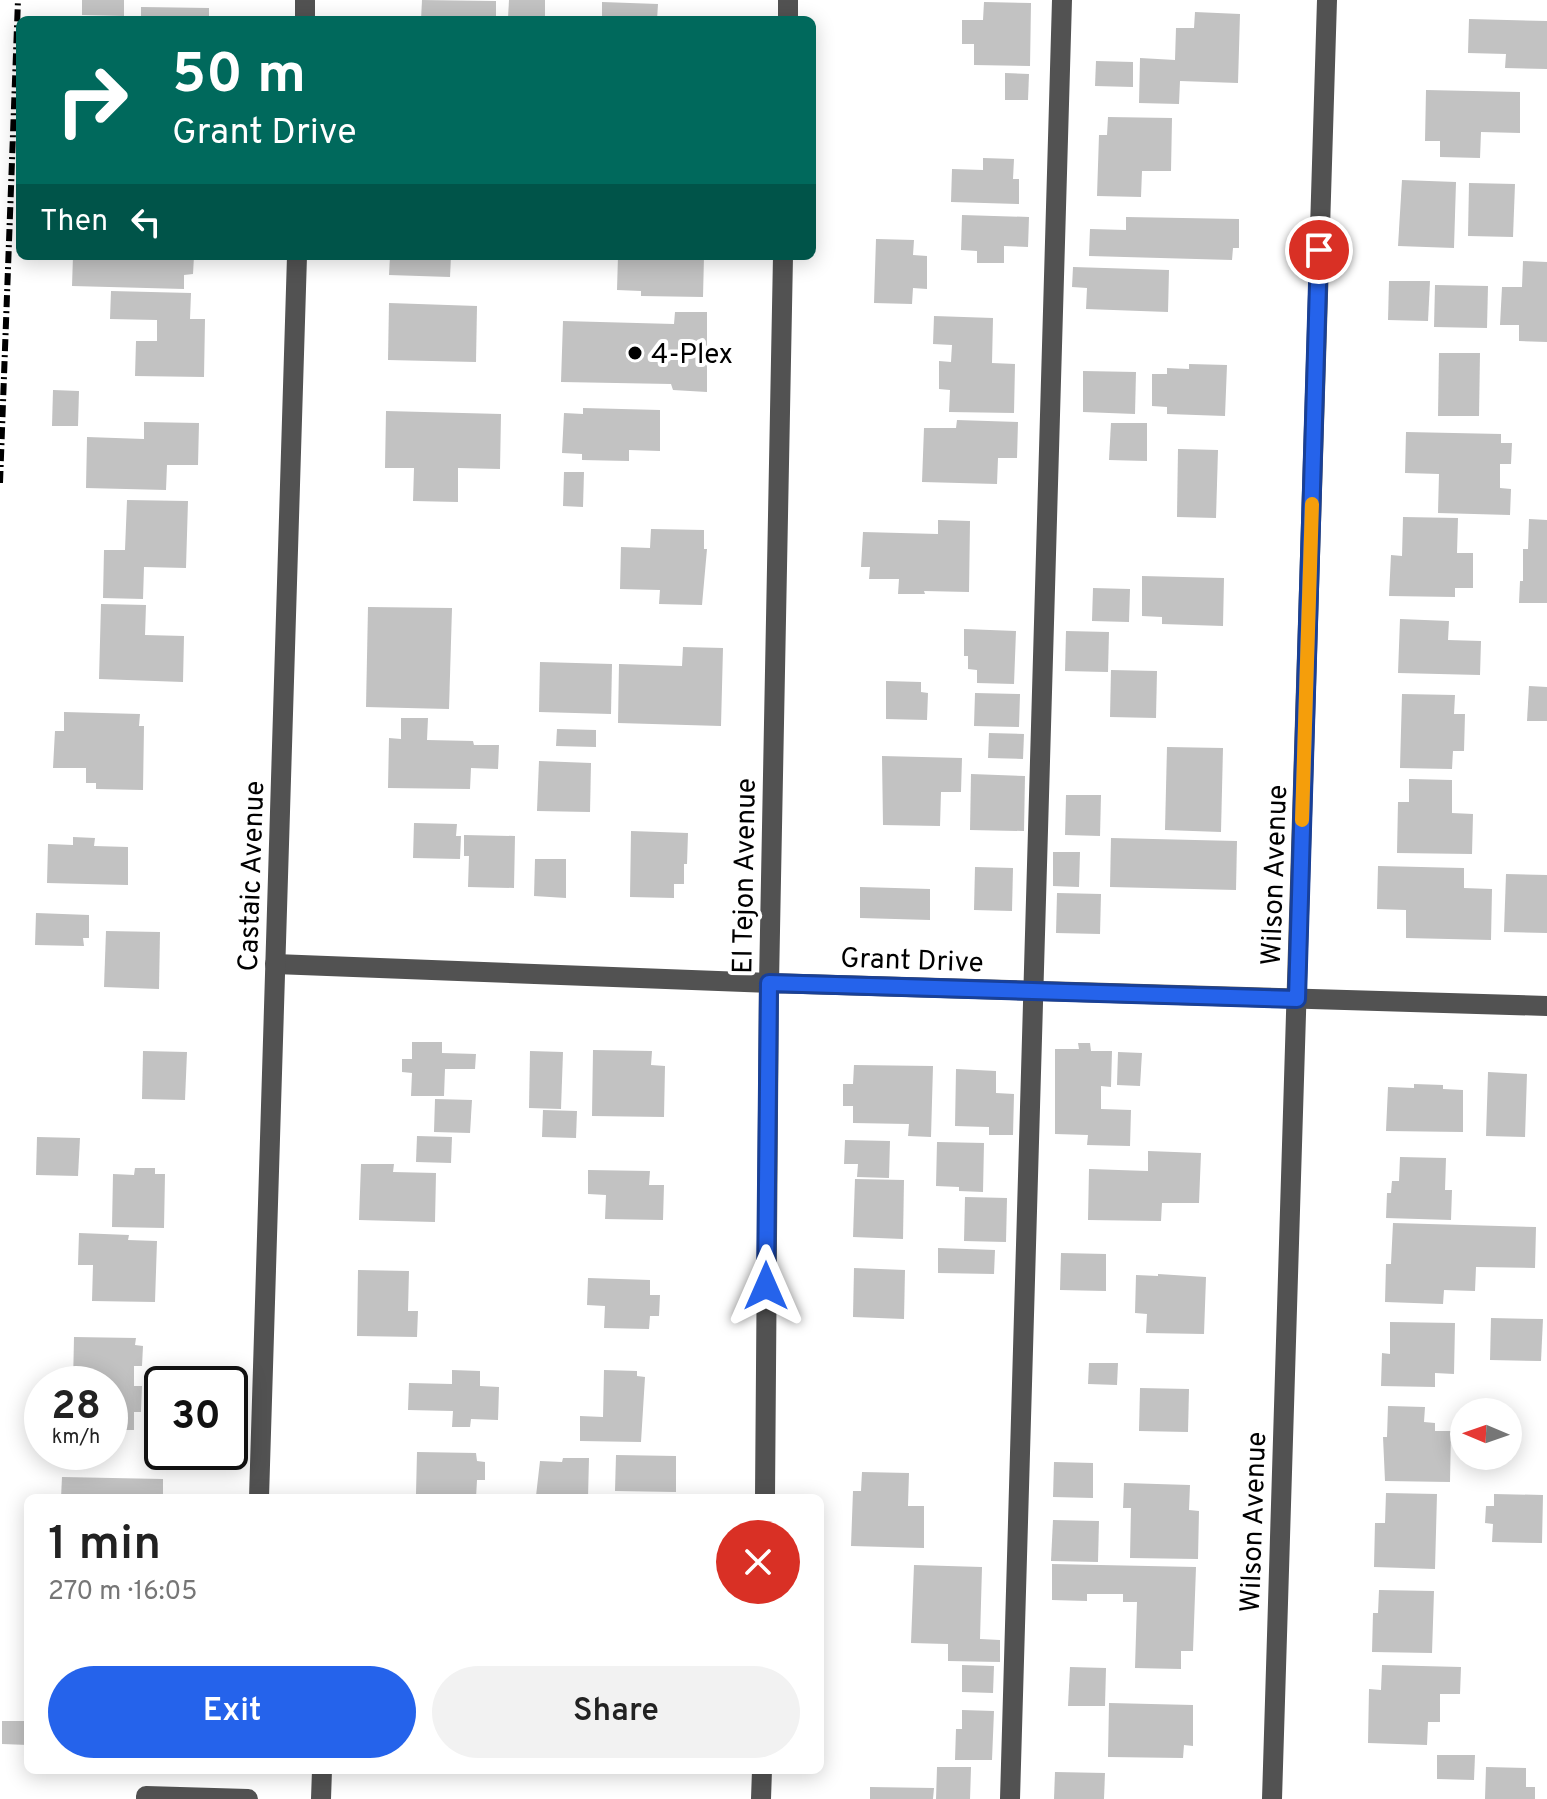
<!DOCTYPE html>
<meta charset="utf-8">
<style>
:root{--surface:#fff;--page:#f2f2f2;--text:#222;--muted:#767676;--accent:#2563eb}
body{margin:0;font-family:Overpass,sans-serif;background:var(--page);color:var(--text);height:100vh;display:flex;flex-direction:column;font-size:30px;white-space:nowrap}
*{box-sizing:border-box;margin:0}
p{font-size:26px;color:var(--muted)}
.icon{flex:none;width:44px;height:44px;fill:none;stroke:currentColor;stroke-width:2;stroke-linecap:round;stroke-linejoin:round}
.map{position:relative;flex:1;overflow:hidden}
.drawer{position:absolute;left:24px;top:1494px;width:800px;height:280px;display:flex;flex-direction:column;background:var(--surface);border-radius:12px;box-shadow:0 4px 20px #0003}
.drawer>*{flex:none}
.banner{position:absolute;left:16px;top:16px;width:800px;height:244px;border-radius:12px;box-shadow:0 4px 20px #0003;background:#00695c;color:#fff;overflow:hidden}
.needle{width:52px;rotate:272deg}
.fabs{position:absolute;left:1450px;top:1398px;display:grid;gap:16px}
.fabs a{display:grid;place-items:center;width:72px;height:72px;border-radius:50%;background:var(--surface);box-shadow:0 4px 20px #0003;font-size:40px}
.speed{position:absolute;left:24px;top:1366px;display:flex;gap:16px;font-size:40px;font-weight:700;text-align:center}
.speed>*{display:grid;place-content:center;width:104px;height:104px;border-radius:50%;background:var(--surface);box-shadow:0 4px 20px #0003;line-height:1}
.speed small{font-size:20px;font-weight:400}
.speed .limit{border:4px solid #111;border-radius:12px;background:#fff;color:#111}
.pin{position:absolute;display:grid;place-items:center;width:68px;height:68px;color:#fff;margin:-34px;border:4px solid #fff;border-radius:50%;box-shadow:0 2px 8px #0007}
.me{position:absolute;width:88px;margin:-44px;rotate:0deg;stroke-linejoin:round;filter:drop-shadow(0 0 6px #0008)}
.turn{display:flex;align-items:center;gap:28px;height:168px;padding:0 24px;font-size:36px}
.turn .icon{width:104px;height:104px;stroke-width:2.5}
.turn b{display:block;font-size:56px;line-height:68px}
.then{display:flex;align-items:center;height:76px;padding:0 24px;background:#0003;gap:16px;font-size:30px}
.round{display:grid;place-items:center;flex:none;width:84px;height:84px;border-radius:42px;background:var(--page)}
.overview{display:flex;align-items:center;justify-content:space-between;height:136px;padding:0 24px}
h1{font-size:48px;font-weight:600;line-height:60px}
.button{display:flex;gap:16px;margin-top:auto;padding:16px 24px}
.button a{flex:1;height:92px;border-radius:48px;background:var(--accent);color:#fff;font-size:32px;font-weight:600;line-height:92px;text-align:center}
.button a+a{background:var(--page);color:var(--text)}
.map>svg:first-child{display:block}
.building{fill:#c2c2c2}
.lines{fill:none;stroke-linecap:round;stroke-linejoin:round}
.minor{stroke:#525252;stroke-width:20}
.rail{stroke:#000;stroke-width:6;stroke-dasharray:12 4 2 4;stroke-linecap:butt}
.route-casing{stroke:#184099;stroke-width:20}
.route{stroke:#2563eb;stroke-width:14}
.slow{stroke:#f59e0b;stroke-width:14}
.poi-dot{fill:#000;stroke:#fff;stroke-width:3}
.labels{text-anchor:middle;stroke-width:8;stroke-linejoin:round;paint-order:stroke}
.poi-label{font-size:28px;fill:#000;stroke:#fff;text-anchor:start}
.street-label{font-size:28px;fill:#000;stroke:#fff}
</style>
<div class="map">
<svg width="1547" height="1799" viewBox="0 0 1547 1799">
<rect width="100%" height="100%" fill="#fff"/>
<g class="building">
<path d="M82,0H124V16L82,15Z"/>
<path d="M422,0L496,1V20H421Z"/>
<path d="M509,0H545V19L508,18Z"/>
<path d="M602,2L658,4L657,20H602Z"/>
<path d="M984,2L1031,3L1030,66L974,65V44H962V20H983Z"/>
<path d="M141,7L209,8V20H141Z"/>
<path d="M1195,12L1240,14L1238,83L1180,81L1179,104L1139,103L1140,58L1175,60L1176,28H1194Z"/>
<path d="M1469,19L1547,21V69L1505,68L1506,54L1468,53Z"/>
<path d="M1096,61L1133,62V87L1095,86Z"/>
<path d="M1005,73L1029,74L1028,100H1005Z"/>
<path d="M1426,90L1520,92V133L1481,132L1480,158L1440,157V141H1425Z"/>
<path d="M1108,117L1172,118L1171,171H1142L1141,197L1097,196L1099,135H1107Z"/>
<path d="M983,158L1014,159L1013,179H1019V204L951,202L952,169L983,170Z"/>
<path d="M1402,180L1456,182L1454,248L1398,246Z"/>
<path d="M1469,183L1515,184L1513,237L1468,236Z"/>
<path d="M962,215L1029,217L1028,247L1004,246V263H977V251L961,250Z"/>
<path d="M1126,217L1239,219V248H1233L1232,260L1089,256L1090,229L1126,230Z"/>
<path d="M876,239L914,240L913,255L927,256V289L913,288L912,304L874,303Z"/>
<path d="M73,256H194L193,274L184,275V289L72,286Z"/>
<path d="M390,256H451L450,277L389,275Z"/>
<path d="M618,256H704L703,297L641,296V291L617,290Z"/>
<path d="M1523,261L1547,262V342L1519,341V325H1500L1502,287H1522Z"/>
<path d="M1073,267L1169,270L1168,312L1086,309L1087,288L1072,287Z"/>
<path d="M1389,281H1430L1428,321L1388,320Z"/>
<path d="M1435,285L1488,286L1487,328L1434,327Z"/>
<path d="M111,291L191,293L190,319H205L204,377L135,376L136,341H157V320L110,319Z"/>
<path d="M389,303L477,306L476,362L388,360Z"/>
<path d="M675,312H707V392L673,390L671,384L561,382L563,321L674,324Z"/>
<path d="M934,316L993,318L992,363L1015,364L1014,413L949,412L950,390L939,389V361L951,362L952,345L933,344Z"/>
<path d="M1439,353H1480L1479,416H1438Z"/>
<path d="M1189,364L1227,365L1225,416L1167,414V407L1152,406V374H1167V368L1189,369Z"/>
<path d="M1083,371L1136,372L1135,414L1083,412Z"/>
<path d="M53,390L79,391L78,426H52Z"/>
<path d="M583,408L660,410V451L629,450V461L582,460V454L562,453L564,413L583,414Z"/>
<path d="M386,411L501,414L500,469L458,468V502L413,501L414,468H385Z"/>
<path d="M957,420L1018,422L1017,458H998L997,484L922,482L924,428H956Z"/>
<path d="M144,422L199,423L198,465H167L166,490L86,488L87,437L144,439Z"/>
<path d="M1111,423H1147V461L1109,460Z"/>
<path d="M1406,432L1501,434V443H1512L1511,464H1500V488L1511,489L1510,515L1438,513L1439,474L1405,473Z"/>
<path d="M1178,449L1218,450L1216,518L1177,517Z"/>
<path d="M564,472H584L583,507L563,506Z"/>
<path d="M127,500L188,501L186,568L144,567L143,599L103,598L104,550H125Z"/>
<path d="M1403,517L1458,518L1457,553H1473V588H1455V597L1389,596L1391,555L1402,556Z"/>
<path d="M1529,519L1547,520V603H1519L1520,581H1523V549H1528Z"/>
<path d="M938,520L970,521L969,592L924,591L925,594H898L899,579H869L870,567H861L863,532L938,534Z"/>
<path d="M651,529L704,530V549H707L702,605L659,604L660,590L620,589L621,547L650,548Z"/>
<path d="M1142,576L1224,578L1223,626L1162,624V617L1142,616Z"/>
<path d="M1093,588L1130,589L1129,622L1092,621Z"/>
<path d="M101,604L146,605L145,635L184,636L183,682L99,679Z"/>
<path d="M368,607L452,608L449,709L366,707Z"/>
<path d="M1400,619L1449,621L1448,640L1481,641L1480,675L1398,673Z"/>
<path d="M964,629L1016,631L1014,684L977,683V670L968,669V656H964Z"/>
<path d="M1066,631L1109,632L1108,672L1065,671Z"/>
<path d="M683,647L723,648L721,726L618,723L619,664L682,666Z"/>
<path d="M540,662L612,664L611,714L539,712Z"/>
<path d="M1111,670L1157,671L1156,718L1110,717Z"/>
<path d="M886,681L921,682V692L928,693L927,720L886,719Z"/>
<path d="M1529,686L1547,687V721H1527Z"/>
<path d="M975,693L1020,694L1019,727L974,726Z"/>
<path d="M1402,694L1455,695L1454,714H1465L1464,751H1453L1452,769L1400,768Z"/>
<path d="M64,712L140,714L139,726H144L143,790L96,789V783H86V768H53L55,731H64Z"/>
<path d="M401,718H428L427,740L473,741L474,745H499L498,769L471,768L470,789L388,788L389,738L401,739Z"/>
<path d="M557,729L596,730V747L556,746Z"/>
<path d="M989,733L1024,734L1023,759L988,758Z"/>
<path d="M1167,747L1223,748L1221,832L1165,830Z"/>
<path d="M882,756L962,758L961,792H941L940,826L883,825Z"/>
<path d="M539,761L591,763L590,812L537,811Z"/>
<path d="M971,774L1025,776L1024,831L970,830Z"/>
<path d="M1409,779L1452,780V813L1473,814L1472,854L1397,853L1398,802H1409Z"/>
<path d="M1066,795H1101L1100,836L1065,835Z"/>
<path d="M414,823L457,824L456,836H461L460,859L413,858Z"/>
<path d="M631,831L688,833L687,864H684V884H674V898L630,897Z"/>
<path d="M464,835L515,836L514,888L468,887L469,856H464Z"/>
<path d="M73,837L95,838L94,846L128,847V885L47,883L48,844L73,845Z"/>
<path d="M1111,838L1237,841L1236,890L1110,887Z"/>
<path d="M1053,852H1080L1079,887L1053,886Z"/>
<path d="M535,859H566V898L534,896Z"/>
<path d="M1378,866L1464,868V888L1492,889L1491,940L1406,938V910L1377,909Z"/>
<path d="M975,867L1013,868L1012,911L974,910Z"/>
<path d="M1506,874L1547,875V933L1504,932Z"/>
<path d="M860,887L930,889V920L860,918Z"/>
<path d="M1057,893L1101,894L1100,934L1056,933Z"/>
<path d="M36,913L89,915V938H83L84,946L35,945Z"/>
<path d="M106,931L160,932L159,989L104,987Z"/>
<path d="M412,1042H442V1053L476,1054L475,1069H445L444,1096H411L412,1073L402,1072V1059H412Z"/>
<path d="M1078,1043H1090L1091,1051H1112L1111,1087L1101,1086V1109L1131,1110L1130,1146L1087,1145L1088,1135L1055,1134V1049H1079Z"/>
<path d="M593,1050L652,1051L651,1065L665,1066L664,1117L592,1116Z"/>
<path d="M143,1051L187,1052L185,1100L142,1099Z"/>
<path d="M530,1051L563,1052L561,1109L529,1108Z"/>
<path d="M1118,1052L1142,1053L1140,1086L1117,1085Z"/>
<path d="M854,1065L933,1066L931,1137L908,1136L909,1124L853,1123V1106H843V1084H853Z"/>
<path d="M956,1069L996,1071V1093L1014,1094L1013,1135H989V1127L955,1126Z"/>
<path d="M1488,1072L1527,1074L1525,1137L1486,1136Z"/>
<path d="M1414,1084L1443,1085V1089L1463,1090V1132L1386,1131L1388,1087L1414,1088Z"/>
<path d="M435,1099L472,1100L470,1133L434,1132Z"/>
<path d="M543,1110L577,1111L576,1138L542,1137Z"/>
<path d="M417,1136L452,1137L451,1163L416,1162Z"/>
<path d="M37,1137L80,1138L78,1176L36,1175Z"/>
<path d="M845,1140L890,1141L889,1178L857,1177L858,1164H844Z"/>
<path d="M937,1142L984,1143L983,1192L959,1191V1187L936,1186Z"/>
<path d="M1148,1151L1201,1153L1199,1203H1162L1161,1221L1088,1220L1089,1169L1148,1171Z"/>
<path d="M1400,1157L1446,1158L1445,1190H1452L1451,1220L1386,1218L1387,1193H1391L1392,1181H1399Z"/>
<path d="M361,1164H394L393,1172L436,1173L435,1222L359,1220Z"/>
<path d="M135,1168H155V1174H165L164,1228L112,1227L113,1174L134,1175Z"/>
<path d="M588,1170L650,1171L649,1185H664L663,1220L605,1219L606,1195L588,1194Z"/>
<path d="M855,1179L904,1180L903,1239L853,1237Z"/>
<path d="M965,1197L1007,1198L1006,1242L964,1241Z"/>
<path d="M1393,1223L1536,1227L1535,1268L1476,1267L1475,1291L1444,1290L1443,1304L1385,1302L1386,1264H1391Z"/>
<path d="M79,1233L129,1235L128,1240L157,1241L155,1302L92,1301L93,1265H78Z"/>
<path d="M938,1248L995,1250L994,1274L938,1273Z"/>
<path d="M1061,1253L1106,1254V1291L1060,1290Z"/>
<path d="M854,1268L905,1270L904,1319L853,1317Z"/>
<path d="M358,1270L409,1271L408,1311H418L417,1337L357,1336Z"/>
<path d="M1158,1274L1206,1277L1204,1334L1146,1333L1147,1314L1135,1313L1136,1275L1158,1276Z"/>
<path d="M588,1278L650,1280V1295H660L659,1316H650L649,1329L604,1328L605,1306L587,1305Z"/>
<path d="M1491,1318L1543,1319L1541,1361L1490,1360Z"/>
<path d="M1390,1322L1455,1323L1454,1374L1435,1373V1387L1381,1386L1382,1353L1390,1354Z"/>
<path d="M74,1337L136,1338L135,1345L143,1346L142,1366H134V1386H142L141,1412H134V1430H110V1384H73Z"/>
<path d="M1089,1363H1118L1117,1385L1088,1384Z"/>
<path d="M452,1370L480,1371V1386L499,1387L498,1420L471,1419L470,1427H452L453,1411L408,1410L409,1383L452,1384Z"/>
<path d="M604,1370L637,1371V1376L645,1377L641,1442L580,1441V1416L603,1417Z"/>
<path d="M1140,1388L1189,1389L1188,1432L1139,1431Z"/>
<path d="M1388,1406L1425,1407L1424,1422L1435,1423V1431H1451L1450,1482L1385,1481L1383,1437H1387Z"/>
<path d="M417,1452L476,1453L477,1461L485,1462V1480H477L476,1498H430V1494H416Z"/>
<path d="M616,1455L676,1456V1492L615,1491Z"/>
<path d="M563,1458H589L588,1498H539L536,1496L540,1461L562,1462Z"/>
<path d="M1054,1462L1093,1463V1498L1053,1497Z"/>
<path d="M862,1472L909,1473L908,1506H924V1548L851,1546L853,1491H861Z"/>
<path d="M62,1477L163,1479V1498H61Z"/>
<path d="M1124,1483L1190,1485L1189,1510L1199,1511L1198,1559L1130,1558L1131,1508H1123Z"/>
<path d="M1386,1493L1437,1494L1435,1569L1374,1567L1375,1523H1385Z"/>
<path d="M1494,1494L1543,1495L1542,1543L1492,1542L1493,1524L1485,1523L1486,1506H1494Z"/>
<path d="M1053,1520L1099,1521L1098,1562L1051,1561Z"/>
<path d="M1052,1564L1196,1567L1193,1651H1181V1669L1135,1668L1137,1602H1123V1594H1087V1601L1052,1600Z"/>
<path d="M914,1565L982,1567L980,1639L1000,1640V1662L948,1661V1644L911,1643Z"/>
<path d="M1379,1590L1434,1591L1432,1653L1372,1652L1373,1613H1378Z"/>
<path d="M962,1665L994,1666L993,1693L962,1692Z"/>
<path d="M1382,1665L1461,1667L1460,1694H1440V1722H1428L1427,1745L1368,1743L1369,1689L1381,1690Z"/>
<path d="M1070,1667L1106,1668L1105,1706H1068Z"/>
<path d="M1109,1703L1193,1705V1746L1184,1745L1183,1758L1108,1757Z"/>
<path d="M962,1710L994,1711L992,1760H955L956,1729H962Z"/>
<path d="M2,1721H28V1745L2,1744Z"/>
<path d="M1437,1755H1475L1474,1780L1437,1779Z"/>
<path d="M937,1767H971L970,1799H936Z"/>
<path d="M1486,1767L1526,1768V1787H1535V1799H1485Z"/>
<path d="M1055,1772L1105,1773L1104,1799H1054Z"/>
<path d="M870,1787L934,1788L933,1799H870Z"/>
</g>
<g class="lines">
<g class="minor">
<path d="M305,20V0"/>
<path d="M788,20V0"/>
<path d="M275,964L769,983L1547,1006"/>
<path d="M259,1498L297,256"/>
<path d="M765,1498L769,983L783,256"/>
<path d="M146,1799V1796L248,1799"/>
<path d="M321,1799L322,1770"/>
<path d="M761,1799L762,1770"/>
<path d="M1010,1799L1062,0"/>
<path d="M1272,1799L1327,0"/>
</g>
<path class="rail" d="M0,483L18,0"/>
</g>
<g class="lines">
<defs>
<path id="route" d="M766,1286L769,983L1297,999L1319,250"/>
</defs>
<use href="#route" class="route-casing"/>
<use href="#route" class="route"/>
<path class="slow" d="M1302,820L1312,504"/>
</g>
<circle class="poi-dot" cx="635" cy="353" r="8"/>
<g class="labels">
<g class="poi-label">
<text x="651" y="363">4-Plex</text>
</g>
<g class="street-label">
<text transform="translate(1273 875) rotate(-88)" y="10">Wilson Avenue</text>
<text transform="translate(250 876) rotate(-88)" y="10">Castaic Avenue</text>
<text transform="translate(743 876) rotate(-89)" y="10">El Tejon Avenue</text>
<text transform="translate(912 959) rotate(2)" y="10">Grant Drive</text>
<text transform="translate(1252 1522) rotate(-88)" y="10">Wilson Avenue</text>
</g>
</g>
</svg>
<div class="fabs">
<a><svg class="needle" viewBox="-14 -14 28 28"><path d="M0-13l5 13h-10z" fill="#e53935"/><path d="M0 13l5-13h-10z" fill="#767676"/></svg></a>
</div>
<div class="speed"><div>28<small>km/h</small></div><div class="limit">30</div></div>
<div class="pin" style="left:1319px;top:250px;background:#d93025"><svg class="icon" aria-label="arrive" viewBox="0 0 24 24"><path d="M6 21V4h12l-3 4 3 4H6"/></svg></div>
<svg class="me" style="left:766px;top:1286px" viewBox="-20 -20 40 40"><path d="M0-17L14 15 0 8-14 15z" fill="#2563eb" stroke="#fff" stroke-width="4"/></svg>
<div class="banner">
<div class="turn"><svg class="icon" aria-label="right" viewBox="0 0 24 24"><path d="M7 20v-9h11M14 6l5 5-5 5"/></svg><div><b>50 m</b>Grant Drive</div></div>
<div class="then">Then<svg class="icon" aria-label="left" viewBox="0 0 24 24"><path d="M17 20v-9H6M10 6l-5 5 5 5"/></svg></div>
</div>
<section class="drawer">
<div class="overview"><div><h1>1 min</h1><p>270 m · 16:05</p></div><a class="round" style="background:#d93025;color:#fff"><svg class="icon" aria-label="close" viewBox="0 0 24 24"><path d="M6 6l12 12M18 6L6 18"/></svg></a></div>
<div class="button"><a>Exit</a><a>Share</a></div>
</section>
</div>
